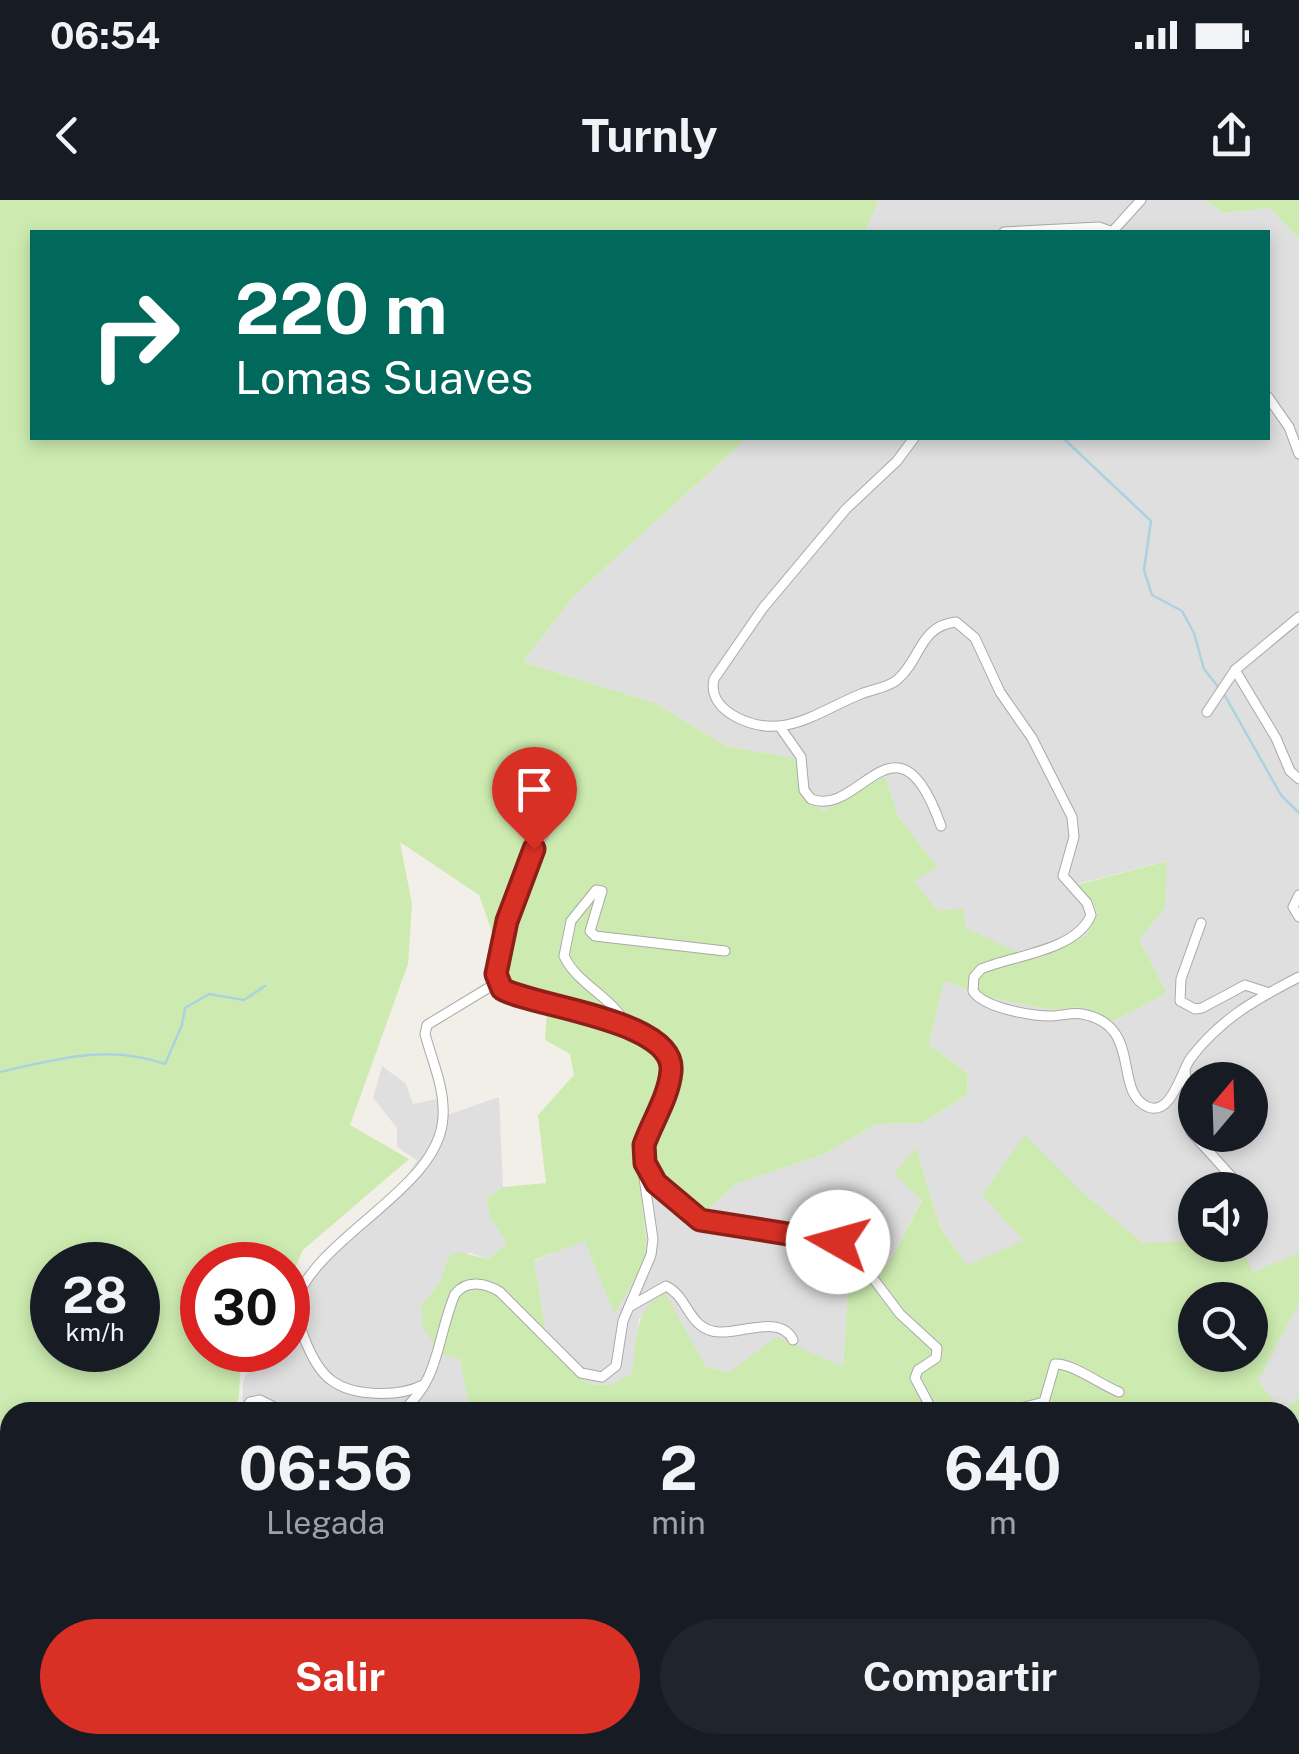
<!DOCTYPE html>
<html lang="es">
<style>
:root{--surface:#171b24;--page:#20242c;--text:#f1f3f6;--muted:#9ea1a6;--accent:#d93025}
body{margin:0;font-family:"Public Sans",sans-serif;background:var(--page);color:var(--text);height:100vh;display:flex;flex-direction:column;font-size:38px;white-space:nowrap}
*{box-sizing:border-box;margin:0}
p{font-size:32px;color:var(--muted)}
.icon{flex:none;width:55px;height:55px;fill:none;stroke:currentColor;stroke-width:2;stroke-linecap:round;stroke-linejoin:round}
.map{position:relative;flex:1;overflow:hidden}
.drawer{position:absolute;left:0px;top:1202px;width:1300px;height:352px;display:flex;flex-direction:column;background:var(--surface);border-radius:30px 30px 0 0;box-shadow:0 5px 15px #0003}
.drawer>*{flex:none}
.guide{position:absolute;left:30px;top:30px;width:1240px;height:210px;border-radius:0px;box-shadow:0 5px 15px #0003;background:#00695c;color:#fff;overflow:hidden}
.needle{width:65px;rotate:19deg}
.controls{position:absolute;left:1178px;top:862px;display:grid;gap:20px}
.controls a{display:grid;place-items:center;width:90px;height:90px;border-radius:50%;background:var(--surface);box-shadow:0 5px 15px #0003;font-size:50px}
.speed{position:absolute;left:30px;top:1042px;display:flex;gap:20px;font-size:50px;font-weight:700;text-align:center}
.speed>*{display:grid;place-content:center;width:130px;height:130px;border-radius:50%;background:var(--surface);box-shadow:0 5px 15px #0003;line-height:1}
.speed small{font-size:25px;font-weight:400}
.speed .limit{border:15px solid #d22;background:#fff;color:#111}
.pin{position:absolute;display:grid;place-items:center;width:85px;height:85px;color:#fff;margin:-102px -42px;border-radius:50% 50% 50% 0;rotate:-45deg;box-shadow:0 0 10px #0007}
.pin .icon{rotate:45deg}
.me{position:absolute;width:110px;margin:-55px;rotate:277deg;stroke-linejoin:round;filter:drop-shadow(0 0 8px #0008)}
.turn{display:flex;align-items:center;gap:35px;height:210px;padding:0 40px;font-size:45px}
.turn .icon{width:130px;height:130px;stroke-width:2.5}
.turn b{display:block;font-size:70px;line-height:85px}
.eta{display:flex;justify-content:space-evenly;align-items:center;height:170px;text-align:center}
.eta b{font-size:60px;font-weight:700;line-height:70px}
.action{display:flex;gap:20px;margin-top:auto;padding:20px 40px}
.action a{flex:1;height:115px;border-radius:60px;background:var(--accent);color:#fff;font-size:40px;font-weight:700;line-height:115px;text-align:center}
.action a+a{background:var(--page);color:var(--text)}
.status{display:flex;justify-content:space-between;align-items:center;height:70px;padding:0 50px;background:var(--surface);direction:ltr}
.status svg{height:28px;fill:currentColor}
header{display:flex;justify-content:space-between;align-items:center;height:130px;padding:0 40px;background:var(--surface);font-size:45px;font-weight:700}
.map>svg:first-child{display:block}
.residential{fill:#e0dfdf;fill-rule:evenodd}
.grass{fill:#cdebb0;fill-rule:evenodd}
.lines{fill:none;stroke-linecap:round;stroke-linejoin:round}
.stream{stroke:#aad3df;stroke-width:2.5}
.minor-casing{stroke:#a9a9a9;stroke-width:11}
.minor{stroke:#fff;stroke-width:9}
.route-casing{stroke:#8d1f18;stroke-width:25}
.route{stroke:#d93025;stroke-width:18}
</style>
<div class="status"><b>06:54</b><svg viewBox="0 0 49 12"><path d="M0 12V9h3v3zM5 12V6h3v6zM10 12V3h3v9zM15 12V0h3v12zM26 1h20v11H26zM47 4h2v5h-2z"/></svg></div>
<header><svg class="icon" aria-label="back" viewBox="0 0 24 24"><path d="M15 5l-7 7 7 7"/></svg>Turnly<svg class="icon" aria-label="share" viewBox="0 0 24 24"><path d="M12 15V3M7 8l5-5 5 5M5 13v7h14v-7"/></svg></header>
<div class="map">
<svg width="1299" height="1554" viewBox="0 0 1299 1554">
<rect width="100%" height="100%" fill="#f2efe9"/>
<g class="residential">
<path d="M879,0H1204L1224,13L1270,8L1299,39V1196L1284,1212L967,1065L940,1027L916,949L922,999L888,1065L850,1062L843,1167L729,1172L705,1166L639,1118L632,1173L611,1185L589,1184L547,1138L534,1061L585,1040L614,1113L648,1058L638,964L707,1010L736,984L824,954L877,924L922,923L967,895L968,874L929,844L944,781L991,798L1051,810L1083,807L1112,822L1167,793L1139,740L1165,708L1166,661L1078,684L1097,714L1087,735L1033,759L965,728L963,709L938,711L913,681L936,667L898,616L885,576L825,611L801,597L799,559L726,546L655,503L523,462L573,397L747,238H1268V32H865ZM1195,880H1250V935H1195ZM1195,990H1250V1045H1195ZM1195,1100H1250V1155H1195Z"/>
<path d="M382,866L406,884L413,904L437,899L444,916L499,897L503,987L486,1000L490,1016L507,1044L488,1059L471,1053L448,1057L440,1082L421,1106L460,1159L470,1212H242L243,1182L257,1150H288V1115L308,1081L402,983L417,960L397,947V928L373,898Z"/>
<path d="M181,1545H318L304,1554H183Z"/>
</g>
<g class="grass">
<path d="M0,0H879L865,32H32V238H747L573,397L523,462L655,503L726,546L800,559L801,596L824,611L885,576L898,616L937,667L914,681L938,711L963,708L966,728L1033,759L1087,735L1097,714L1093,702L1077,685L1167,661L1165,708L1139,740L1167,793L1112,822L1083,807L1051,810L991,798L944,781L929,844L968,874L967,895L922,923L877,924L824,954L736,984L707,1010L638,965L648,1058L614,1114L585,1041L534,1060L547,1138L589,1184L611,1185L632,1173C636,1142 634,1108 665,1093L705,1166L729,1172L776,1137L843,1167L850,1062L888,1065L922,1000L894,974L916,948L940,1027L967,1065L1024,1041L982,995L1025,935L1080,990L1142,1043L1195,1041V1045H1239L1253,1072L1299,1053V1102L1258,1181L1282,1212H470L460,1159L440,1154L423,1127L421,1106L440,1082L448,1057L458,1052L488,1059L507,1044L490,1016L486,999L503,987L546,983L538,915L574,875L570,854L545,840L548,793L509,780L479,695L400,642L412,704L408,764L350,925L409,959L303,1050L288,1083V1065H202V1150H249L241,1155L239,1196L234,1212H10V1545H171L174,1554H0V1438L5,1425L0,1391ZM52,1065H138V1150H52ZM1195,1100H1250V1155H1195Z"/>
<path d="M1204,0H1299V39L1270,8L1224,13Z"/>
<path d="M1299,1196V1527L1290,1533V1212H1284Z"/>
<path d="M318,1545H748L746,1554H304Z"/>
<path d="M787,1545H1275L1269,1554H793Z"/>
</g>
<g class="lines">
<g class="stream">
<path d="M1063,238L1151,321L1144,370L1152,395L1182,411L1194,433L1204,469L1219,488"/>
<path d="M1224,494L1281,595L1299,613"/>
<path d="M0,872C57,859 108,844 165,864L182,825L185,808L209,794L244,800L265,786"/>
<path d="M1290,1471L1299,1461"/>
<path d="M1290,1485L1297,1494V1501L1290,1507"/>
<path d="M777,1545L781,1554"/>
<path d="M783,1545L790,1554"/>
<path d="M1239,1554L1242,1545"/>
</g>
<defs>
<g id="minor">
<path d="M1004,32L1099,27L1113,32"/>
<path d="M1112,32L1141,0"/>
<path d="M1268,197L1289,227L1299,254"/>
<path d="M914,238L897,261L846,309L763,408L714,479C710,496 721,509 736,517C784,542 818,511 861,494C873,489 887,488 897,480C921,460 919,426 956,422L975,438L1000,492L1032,538L1072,617L1074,637L1063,676L1087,703L1091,715C1076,751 1014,755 981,769L974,777L973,791C984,808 1031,816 1051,816C1062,816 1072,812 1082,814C1144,825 1112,892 1148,907C1171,916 1181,873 1190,859C1220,819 1256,799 1299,777"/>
<path d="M1235,470L1276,538L1290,571L1299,579"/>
<path d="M1207,512L1235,470L1299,417"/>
<path d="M780,527L801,557L804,590L811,599C860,619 897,501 941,626"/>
<path d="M558,612C550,629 535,642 529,658C519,683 491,762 499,786C530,815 681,812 670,877L643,950L656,983L690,1014L707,1022L833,1040L851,1049L900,1114L937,1148L936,1158L918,1170L915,1178L933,1212"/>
<path d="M1299,695L1293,707L1299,717"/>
<path d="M1201,723L1181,779L1180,801L1195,809L1202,808L1245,785L1269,793"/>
<path d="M628,829C616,798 578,786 564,756L571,721L596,690L602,691L590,731L595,736L725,751"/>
<path d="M1185,870L1191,932L1240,986"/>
<path d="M629,1107L666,1086C689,1097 688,1130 719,1132C740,1134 781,1114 793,1140"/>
<path d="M423,1185C399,1197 353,1197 331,1180C312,1166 297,1124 295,1102C320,1034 440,988 443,917C445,888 432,861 425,834L427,825L498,782"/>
<path d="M244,1212L250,1202L260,1200L284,1212"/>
<path d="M401,1212C441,1179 436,1139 455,1094C467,1079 486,1083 500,1092L581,1173L602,1177L616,1166L623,1121L651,1055L653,1039L641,957"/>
<path d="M1005,1212L1044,1202L1055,1164C1072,1163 1101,1185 1119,1192"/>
<path d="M172,1545L175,1554"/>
<path d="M630,1545L632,1554"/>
<path d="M734,1545L737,1554"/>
<path d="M984,1545L988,1554"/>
<path d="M692,1554L693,1545"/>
<path d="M1201,1554L1204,1545"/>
<path d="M1293,1554L1299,1549"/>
</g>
</defs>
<use href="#minor" class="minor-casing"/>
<use href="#minor" class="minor"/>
</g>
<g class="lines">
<defs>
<path id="route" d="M534,649L507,721L496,774L502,789C534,807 676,820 671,871C669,896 652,922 644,945L645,963L656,983L700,1020L838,1042"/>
</defs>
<use href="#route" class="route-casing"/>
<use href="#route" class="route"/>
</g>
</svg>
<div class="controls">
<a><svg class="needle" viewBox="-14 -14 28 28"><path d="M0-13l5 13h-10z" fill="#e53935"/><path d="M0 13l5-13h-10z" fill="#9ea1a6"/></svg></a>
<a><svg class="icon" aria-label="sound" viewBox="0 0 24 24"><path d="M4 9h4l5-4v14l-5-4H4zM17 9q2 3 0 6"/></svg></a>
<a><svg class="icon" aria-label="search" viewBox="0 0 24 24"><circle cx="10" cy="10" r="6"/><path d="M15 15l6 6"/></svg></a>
</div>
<div class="speed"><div>28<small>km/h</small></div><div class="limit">30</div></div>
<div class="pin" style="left:534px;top:649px;background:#d93025"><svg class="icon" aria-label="arrive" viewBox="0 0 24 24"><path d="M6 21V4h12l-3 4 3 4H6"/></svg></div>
<svg class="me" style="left:838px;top:1042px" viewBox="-20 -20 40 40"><circle r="19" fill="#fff"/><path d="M0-13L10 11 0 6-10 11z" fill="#d93025"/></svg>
<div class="guide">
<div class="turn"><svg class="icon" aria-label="right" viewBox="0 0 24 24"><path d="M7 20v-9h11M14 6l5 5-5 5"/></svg><div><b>220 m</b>Lomas Suaves</div></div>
</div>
<section class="drawer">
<div class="eta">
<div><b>06:56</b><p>Llegada</p></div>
<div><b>2</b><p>min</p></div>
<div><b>640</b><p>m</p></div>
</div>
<div class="action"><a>Salir</a><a>Compartir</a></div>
</section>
</div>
